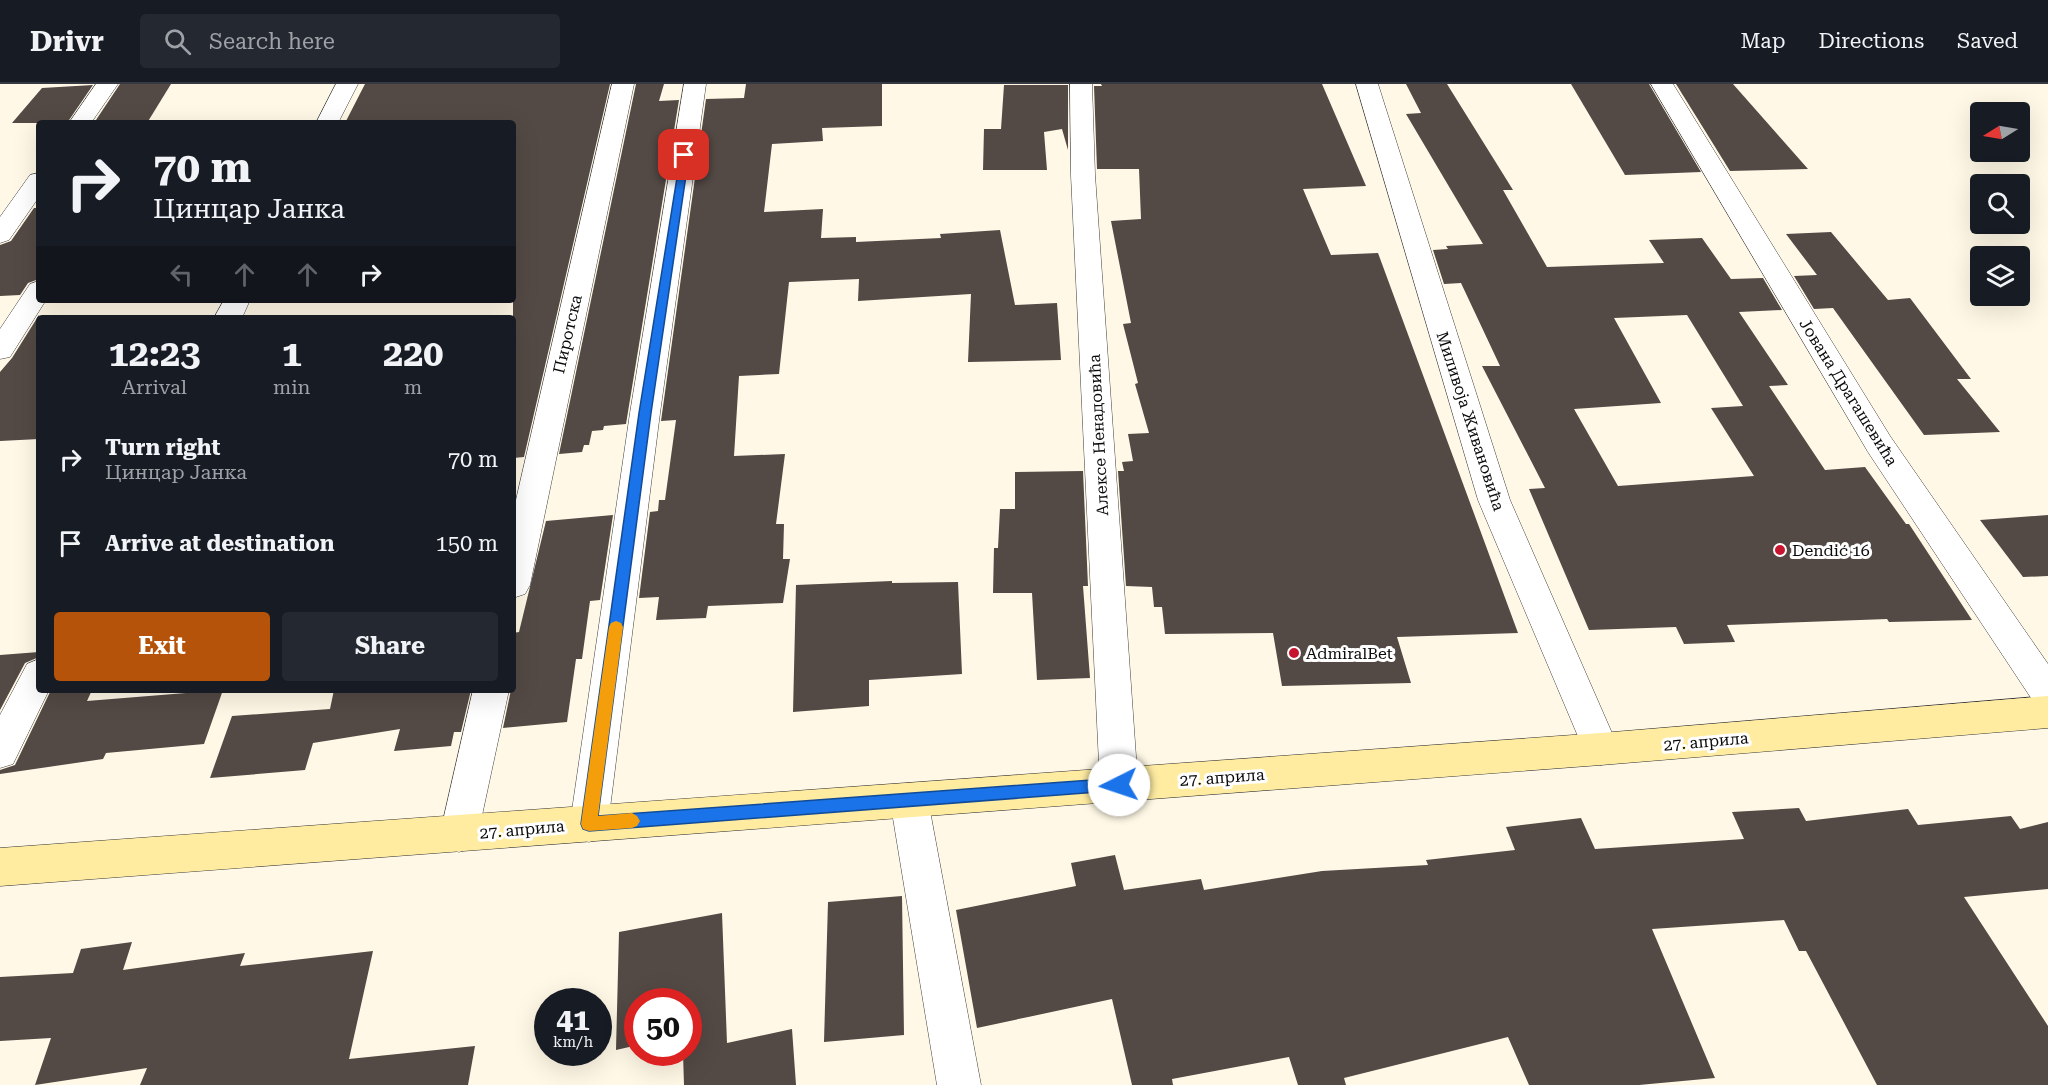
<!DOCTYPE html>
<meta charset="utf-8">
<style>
:root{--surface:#171b24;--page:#242831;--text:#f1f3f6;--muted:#9ea1a6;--line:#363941;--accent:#b45309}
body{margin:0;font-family:"Roboto Serif",serif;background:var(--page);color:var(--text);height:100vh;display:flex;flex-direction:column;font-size:22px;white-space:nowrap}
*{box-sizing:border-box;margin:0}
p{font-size:20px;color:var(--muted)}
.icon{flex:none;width:33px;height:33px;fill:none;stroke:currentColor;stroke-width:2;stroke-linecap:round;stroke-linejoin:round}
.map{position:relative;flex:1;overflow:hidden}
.drawer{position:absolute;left:36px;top:231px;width:480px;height:378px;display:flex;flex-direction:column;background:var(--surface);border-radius:6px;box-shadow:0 6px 24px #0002}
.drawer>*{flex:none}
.hud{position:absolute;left:36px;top:36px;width:480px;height:183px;border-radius:6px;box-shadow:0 6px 24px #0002;background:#171b24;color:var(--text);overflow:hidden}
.needle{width:39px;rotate:259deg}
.fabs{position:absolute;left:1970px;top:18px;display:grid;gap:12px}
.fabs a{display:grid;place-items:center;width:60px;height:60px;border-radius:6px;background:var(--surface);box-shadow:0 6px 24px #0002;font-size:30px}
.speed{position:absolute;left:534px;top:904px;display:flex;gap:12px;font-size:30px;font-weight:700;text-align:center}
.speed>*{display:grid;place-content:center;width:78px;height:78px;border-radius:50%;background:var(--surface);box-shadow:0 6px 24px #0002;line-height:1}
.speed small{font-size:15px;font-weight:400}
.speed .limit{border:9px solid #d22;background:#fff;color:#111}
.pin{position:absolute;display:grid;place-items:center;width:51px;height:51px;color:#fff;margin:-26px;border-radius:12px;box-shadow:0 3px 9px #0006}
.me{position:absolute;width:66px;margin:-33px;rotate:266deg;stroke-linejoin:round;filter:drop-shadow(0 0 4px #0008)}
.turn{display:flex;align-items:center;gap:21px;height:126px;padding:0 18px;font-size:27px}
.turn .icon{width:78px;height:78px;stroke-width:2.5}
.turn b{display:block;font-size:42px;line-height:51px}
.lanes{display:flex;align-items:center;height:57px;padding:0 18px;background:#0003;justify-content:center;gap:30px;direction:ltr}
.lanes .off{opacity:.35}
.eta{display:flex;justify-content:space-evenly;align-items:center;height:102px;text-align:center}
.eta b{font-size:36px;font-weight:700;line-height:42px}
.primary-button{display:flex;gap:12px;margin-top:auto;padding:12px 18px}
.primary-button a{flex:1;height:69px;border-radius:6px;background:var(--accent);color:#fff;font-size:24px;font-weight:700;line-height:69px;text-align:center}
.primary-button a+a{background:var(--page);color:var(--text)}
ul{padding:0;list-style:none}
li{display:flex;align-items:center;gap:18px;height:84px;padding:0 18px}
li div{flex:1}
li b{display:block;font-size:22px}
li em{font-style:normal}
header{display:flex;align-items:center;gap:36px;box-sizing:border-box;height:84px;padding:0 30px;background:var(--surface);border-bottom:2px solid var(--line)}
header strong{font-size:28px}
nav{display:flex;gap:33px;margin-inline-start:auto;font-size:21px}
.search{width:420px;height:54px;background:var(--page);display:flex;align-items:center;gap:15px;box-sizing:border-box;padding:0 21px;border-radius:6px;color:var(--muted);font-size:22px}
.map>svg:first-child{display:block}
.building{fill:#534945;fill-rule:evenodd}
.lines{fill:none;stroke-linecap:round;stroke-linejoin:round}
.minor-casing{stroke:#3d3d3d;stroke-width:1}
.secondary-casing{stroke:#2c2c2c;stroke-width:1}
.minor{fill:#fff;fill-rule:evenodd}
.secondary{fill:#ffeca1;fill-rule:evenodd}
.route{fill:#1a73e8;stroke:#114b97;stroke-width:1.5}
.slow{fill:#f59e0b}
.poi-dot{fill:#c6152e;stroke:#fff;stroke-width:2}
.labels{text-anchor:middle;stroke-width:6;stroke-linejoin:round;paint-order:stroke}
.street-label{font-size:16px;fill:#0a0a0a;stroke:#fff}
.poi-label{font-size:16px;fill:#0a0a0a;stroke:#fff;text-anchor:start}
</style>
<header>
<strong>Drivr</strong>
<div class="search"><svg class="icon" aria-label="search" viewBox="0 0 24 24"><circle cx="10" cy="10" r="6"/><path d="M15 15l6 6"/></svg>Search here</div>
<nav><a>Map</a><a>Directions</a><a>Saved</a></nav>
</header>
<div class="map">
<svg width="2048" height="1001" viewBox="0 0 2048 1001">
<rect width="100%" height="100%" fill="#fff8e6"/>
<g class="building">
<path d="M120,0H171L147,39H94Z"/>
<path d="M365,0H610L524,373L513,374V39H345Z"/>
<path d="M636,0H664L659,17L679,16L626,340L604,342L603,346L592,347L589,361H584L582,368L559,370Z"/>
<path d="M746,0H882V42L822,44L823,57L772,60L764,128L823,125L821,154L856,153V158L941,154L940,150L1000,146L1015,221L1057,219L1061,276L968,278L971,210L858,217L859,195L789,198L779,290L739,292L734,372L785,370L776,440H784L783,475H790L783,519L708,522L706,534L656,536L659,513L639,514L650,428L658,427L659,416H665L676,336L661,337L706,15L744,14Z"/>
<path d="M1101,0H1322L1366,102L1303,105L1331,171L1378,169L1518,549L1397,553L1411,599L1282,602L1273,549L1165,550L1162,523H1154L1152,503L1126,502L1118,387H1124L1122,378L1133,377L1128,350L1149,349L1135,300L1138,299L1123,240L1131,239L1111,137L1141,135L1139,85H1097L1094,2H1102Z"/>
<path d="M1406,0H1447L1513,106H1503L1547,183L1664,179L1649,156L1702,154L1731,195L1763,194L1782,226L1739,228L1788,301L1769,302L1825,386L1865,383L1906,440H1909L1972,536L1889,538L1887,535L1727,541L1735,558L1684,560L1676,543L1589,546L1529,405L1545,404L1482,282H1500L1461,199L1444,200L1433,166L1448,165L1446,162L1483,160L1406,30L1421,29ZM1687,231L1743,322L1711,324L1754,392L1618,402L1574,325L1661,319L1614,234Z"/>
<path d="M1571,0H1649L1701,88L1625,91Z"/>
<path d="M1676,0H1733L1808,85L1730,87Z"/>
<path d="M93,1L67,39H12L42,4Z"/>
<path d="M1004,1H1068V66L1062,45L1044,48L1047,86H983L984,45H1001Z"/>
<path d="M34,124H39V195L28,199L20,211L0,212V161L11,157Z"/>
<path d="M1831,148L1888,216L1910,214L1971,295H1957L2000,348L1924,351L1833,224L1814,225L1794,192L1817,191L1786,150Z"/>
<path d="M39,231V355L0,357V288L12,274Z"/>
<path d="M1083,387L1088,502H1083L1090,594L1037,596L1032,509H993L994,464H998L1000,425H1015V388Z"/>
<path d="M613,431L600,516L590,517L582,575H576L567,638L503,644L511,606H513V549L519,548L546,437Z"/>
<path d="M2048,431V492L2023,493L1980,436Z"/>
<path d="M892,497V499L958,498L962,590L869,596V622L793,628L796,501Z"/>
<path d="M39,568V573L25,579L0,626V571Z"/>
<path d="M51,606H92L87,617L223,606L204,660L106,669L103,675L0,690V686L15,681Z"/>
<path d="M334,606H471L461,648H454L451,662L394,667L400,645L313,659L305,686L210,694L232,632L330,625Z"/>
<path d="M1799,724L1806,737L1908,725L1918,741L2011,732L2020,745L2048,738V805L1964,813L2048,942V1001H1877L1806,867H1799L1784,836L1652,845L1715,994L1639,1001H1529L1508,953L1344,994L1346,1001H1298L1289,973L1172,995L1173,1001H1132L1112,915L977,944L956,826L1076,802L1071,779L1115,771L1124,806L1201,795L1204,806L1322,787L1428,781L1426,776L1515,766L1506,743L1581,734L1595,765L1744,755L1732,728Z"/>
<path d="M902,812L904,951L824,958L828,818Z"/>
<path d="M722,829L727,959L792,945L796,1001H684L683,969H688V918H638V961L616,966L619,848Z"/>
<path d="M132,858L123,886L245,869L240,882L373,867L349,975L475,962L468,1001H140L147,984L35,1001L51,954L0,957V893L73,889L81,865Z"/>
</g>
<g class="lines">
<defs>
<g id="minor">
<path d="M96,0H118L91,39H69Z"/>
<path d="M336,0H358L338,39H316Z"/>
<path d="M612,0H634L530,501L525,510L513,514V429Z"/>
<path d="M684,0H706L660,329L608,740L603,753L589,758L575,753L570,740L630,329Z"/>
<path d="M1070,0H1092L1095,91L1138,701L1132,713L1119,718L1106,713L1100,701L1071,91Z"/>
<path d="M1356,0H1378L1510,416L1619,665L1614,676L1601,681L1588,676L1478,416Z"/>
<path d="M1651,0H1673L1890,352L2048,580V624L2035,620L1868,368Z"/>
<path d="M39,89V113L9,156L0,159V133L30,91Z"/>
<path d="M39,197V216H46L10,273L0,275V245L30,200Z"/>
<path d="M224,216H250L242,234H214Z"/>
<path d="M39,575V606H49L13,680L0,684V631L27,580Z"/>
<path d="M473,606H509L478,750L473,763L459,768L445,763L440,750Z"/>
<path d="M909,699L922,704L928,716L981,1001H937L890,716L896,704Z"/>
</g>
<path id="secondary" d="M2048,612V644L1601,681L0,802V764L1601,649Z"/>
</defs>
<use href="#minor" class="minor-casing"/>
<use href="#secondary" class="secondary-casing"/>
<use href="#minor" class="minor"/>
<use href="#secondary" class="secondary"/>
</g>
<path class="route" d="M681,69L689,71L651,329L598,732L1119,694L1124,696L1126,701L1124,706L589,747L583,745L581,740L639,329Z"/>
<path class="slow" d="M616,537L621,539L623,543L598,732L632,729L637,732L640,737L637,742L632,744L589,747L583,745L581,740L609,543L611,539Z"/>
<g class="poi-dot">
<circle cx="1780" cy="466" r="6"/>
<circle cx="1294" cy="569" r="6"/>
</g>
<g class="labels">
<g class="street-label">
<text transform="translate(567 250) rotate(-77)" y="6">Пиротска</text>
<text transform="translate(1849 308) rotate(58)" y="6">Јована Драгашевића</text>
<text transform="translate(1471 337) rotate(72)" y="6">Миливоја Живановића</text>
<text transform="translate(1098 351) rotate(-93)" y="6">Алексе Ненадовића</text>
<text transform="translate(1706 657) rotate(-5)" y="6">27. априла</text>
<text transform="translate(1222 693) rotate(-4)" y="6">27. априла</text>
<text transform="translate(522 745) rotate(-5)" y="6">27. априла</text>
</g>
<g class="poi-label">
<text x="1792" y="472">Dendić 16</text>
<text x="1306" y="575">AdmiralBet</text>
</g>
</g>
</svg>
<div class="fabs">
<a><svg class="needle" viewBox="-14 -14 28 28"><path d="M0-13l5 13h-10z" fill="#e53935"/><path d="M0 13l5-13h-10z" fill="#9ea1a6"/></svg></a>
<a><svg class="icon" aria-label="search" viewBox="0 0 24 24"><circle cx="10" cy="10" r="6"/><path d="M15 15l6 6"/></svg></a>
<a><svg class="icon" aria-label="layers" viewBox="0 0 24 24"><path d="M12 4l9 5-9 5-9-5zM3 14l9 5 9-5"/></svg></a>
</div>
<div class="speed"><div>41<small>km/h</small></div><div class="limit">50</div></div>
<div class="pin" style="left:684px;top:71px;background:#d93025"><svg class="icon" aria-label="arrive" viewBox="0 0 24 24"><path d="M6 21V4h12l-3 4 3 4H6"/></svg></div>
<svg class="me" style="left:1119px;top:701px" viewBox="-20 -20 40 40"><circle r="19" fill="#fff"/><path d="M0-13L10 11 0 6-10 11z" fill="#1a73e8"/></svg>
<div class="hud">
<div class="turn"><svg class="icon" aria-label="right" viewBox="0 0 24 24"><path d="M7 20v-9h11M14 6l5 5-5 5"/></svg><div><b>70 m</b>Цинцар Јанка</div></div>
<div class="lanes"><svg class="icon off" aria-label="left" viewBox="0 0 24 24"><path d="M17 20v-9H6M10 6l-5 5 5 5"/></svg><svg class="icon off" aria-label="ahead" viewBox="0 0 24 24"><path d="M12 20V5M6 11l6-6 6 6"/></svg><svg class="icon off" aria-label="ahead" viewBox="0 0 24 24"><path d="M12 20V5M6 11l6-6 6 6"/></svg><svg class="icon" aria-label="right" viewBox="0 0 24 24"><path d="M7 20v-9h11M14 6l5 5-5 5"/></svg></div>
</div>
<section class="drawer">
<div class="eta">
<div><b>12:23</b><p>Arrival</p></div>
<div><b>1</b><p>min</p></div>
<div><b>220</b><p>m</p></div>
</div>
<ul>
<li><svg class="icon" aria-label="right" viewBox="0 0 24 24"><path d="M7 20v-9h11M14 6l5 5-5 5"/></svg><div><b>Turn right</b><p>Цинцар Јанка</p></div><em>70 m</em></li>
<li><svg class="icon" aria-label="arrive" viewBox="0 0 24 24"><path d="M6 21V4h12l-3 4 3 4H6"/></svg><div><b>Arrive at destination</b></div><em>150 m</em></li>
</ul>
<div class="primary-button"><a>Exit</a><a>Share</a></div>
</section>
</div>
